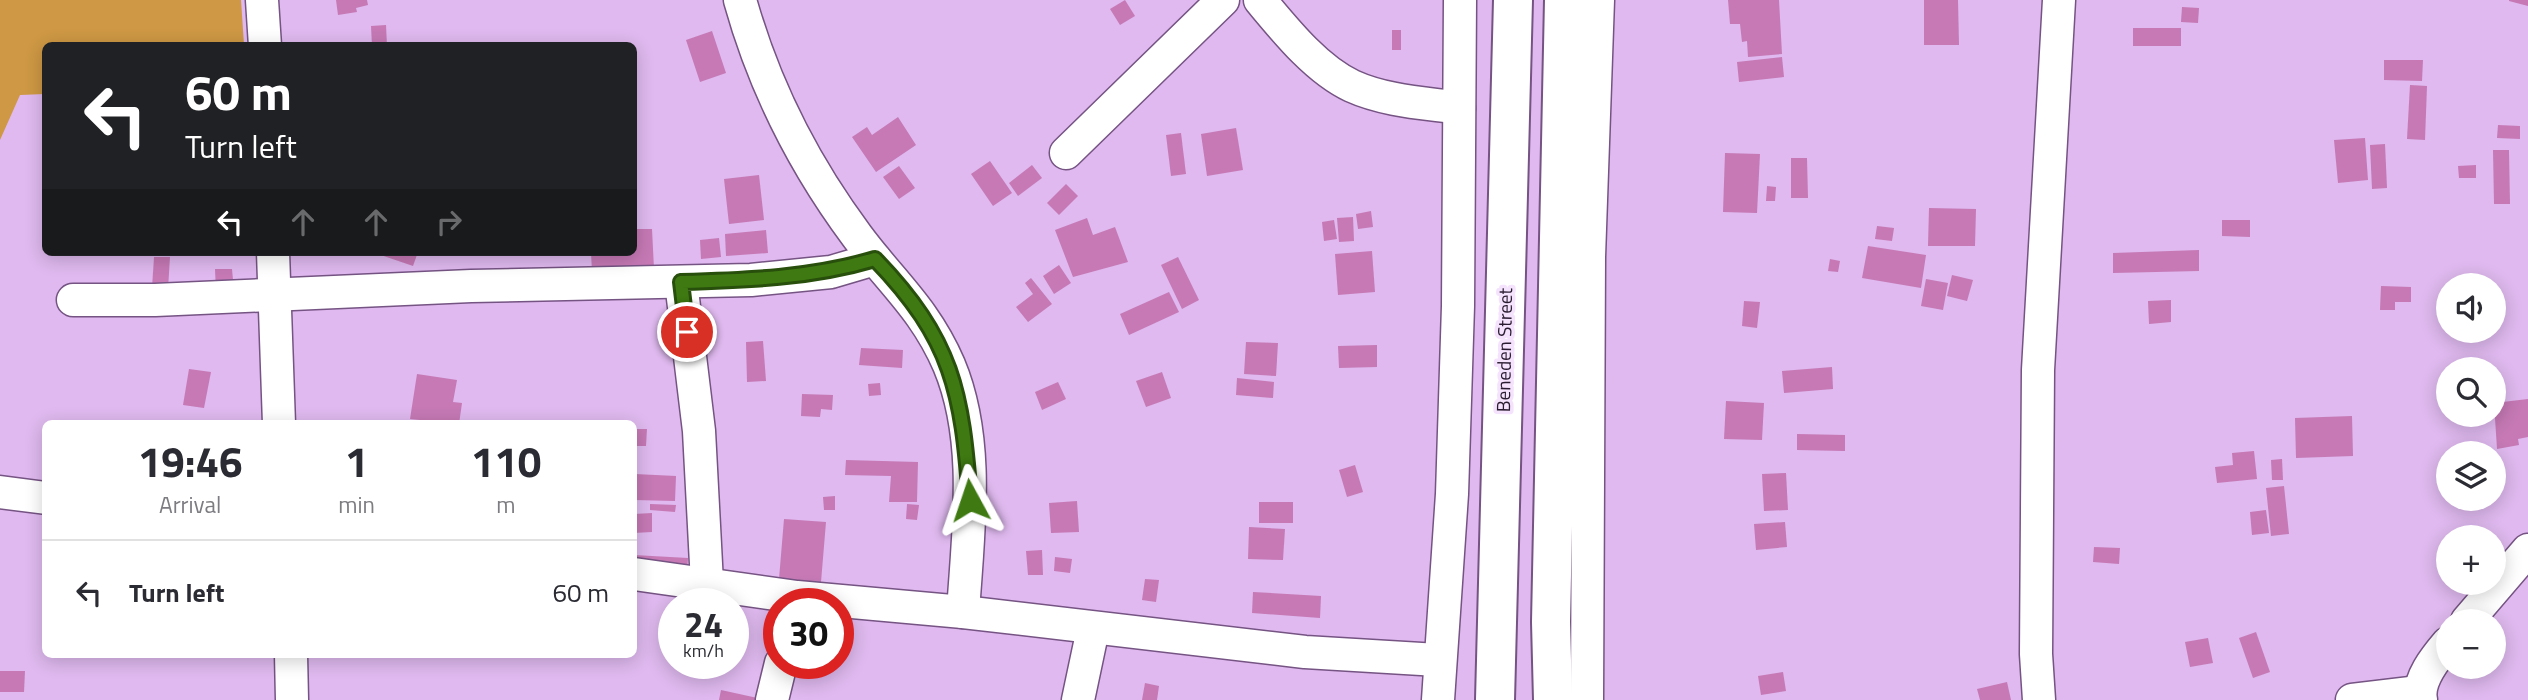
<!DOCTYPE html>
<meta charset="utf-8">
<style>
:root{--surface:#fff;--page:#f7f7f7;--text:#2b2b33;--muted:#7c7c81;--line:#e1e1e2}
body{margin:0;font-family:"Titillium Web",sans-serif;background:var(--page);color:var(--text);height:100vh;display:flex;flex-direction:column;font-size:26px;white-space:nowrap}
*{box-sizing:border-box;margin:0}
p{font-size:23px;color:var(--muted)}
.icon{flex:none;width:38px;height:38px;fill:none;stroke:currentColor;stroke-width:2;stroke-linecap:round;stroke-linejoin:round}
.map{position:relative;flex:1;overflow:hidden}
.sheet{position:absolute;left:42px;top:420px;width:595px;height:238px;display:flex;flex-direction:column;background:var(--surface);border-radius:10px;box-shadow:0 4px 18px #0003}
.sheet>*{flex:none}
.banner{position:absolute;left:42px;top:42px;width:595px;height:214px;border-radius:10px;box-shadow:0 4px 18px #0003;background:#202124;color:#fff;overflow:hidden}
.tools{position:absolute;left:2436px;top:273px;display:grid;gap:14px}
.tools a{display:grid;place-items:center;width:70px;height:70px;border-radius:50%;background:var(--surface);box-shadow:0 4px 18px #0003;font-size:35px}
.speed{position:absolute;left:658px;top:588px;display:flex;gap:14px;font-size:35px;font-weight:700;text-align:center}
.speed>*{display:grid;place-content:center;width:91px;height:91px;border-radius:50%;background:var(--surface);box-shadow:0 4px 18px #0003;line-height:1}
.speed small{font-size:18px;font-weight:400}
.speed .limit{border:10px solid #d22;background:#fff;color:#111}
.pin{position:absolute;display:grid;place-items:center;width:60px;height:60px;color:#fff;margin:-30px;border:4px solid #fff;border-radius:50%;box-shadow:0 2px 7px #0007}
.me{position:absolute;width:77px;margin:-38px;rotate:355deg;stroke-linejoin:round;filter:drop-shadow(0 0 5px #0008)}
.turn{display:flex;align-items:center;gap:24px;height:147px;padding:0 28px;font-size:32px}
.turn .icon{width:91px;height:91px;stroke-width:2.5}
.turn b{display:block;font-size:49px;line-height:60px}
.lanes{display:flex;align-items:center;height:66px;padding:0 28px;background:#0003;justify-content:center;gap:35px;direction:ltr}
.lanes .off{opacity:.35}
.eta{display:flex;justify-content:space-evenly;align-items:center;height:119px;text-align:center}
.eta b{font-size:42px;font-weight:700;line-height:49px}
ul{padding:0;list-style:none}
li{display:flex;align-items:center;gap:21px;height:105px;padding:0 28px;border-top:2px solid var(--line)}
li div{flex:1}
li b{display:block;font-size:26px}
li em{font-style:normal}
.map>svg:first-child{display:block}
.green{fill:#ce9844}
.building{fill:#c679b5}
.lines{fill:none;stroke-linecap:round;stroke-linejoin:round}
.minor-casing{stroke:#755383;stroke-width:35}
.secondary-casing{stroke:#755383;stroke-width:42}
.minor{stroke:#fff;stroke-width:32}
.secondary{stroke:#fff;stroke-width:38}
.route-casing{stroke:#284f0b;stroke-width:18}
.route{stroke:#3e7911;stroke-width:12}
.labels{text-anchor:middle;stroke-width:7;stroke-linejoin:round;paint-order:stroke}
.street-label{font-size:19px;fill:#2a1c30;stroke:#f5e2fd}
</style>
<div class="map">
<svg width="2528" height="700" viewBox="0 0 2528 700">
<rect width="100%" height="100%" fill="#dfb9ef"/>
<path class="green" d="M0,0H241L244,45L46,46L45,94L20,95L0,140Z"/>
<g class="building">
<path d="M336,0H367L368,5L356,8L357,12L338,15Z"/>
<path d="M1125,0L1135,16L1120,25L1110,9Z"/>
<path d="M1728,0H1779L1782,54L1748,57L1747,41L1742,42L1740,24H1730Z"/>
<path d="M1924,0H1958L1959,45H1924Z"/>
<path d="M2509,0H2528V6L2509,1Z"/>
<path d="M2182,7L2199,8L2198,23L2181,22Z"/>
<path d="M386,25L387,46H372L371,26Z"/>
<rect x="2133" y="28" width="48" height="18"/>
<rect x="1392" y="30" width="9" height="20"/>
<path d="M712,31L726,73L700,82L686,40Z"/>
<path d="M1782,57L1784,77L1739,82L1737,62Z"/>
<path d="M2384,60H2423L2422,81L2384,80Z"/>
<path d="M2410,85L2427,86L2425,140L2407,139Z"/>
<path d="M898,117L916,145L876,172L852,137L867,127L872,135Z"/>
<path d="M2498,125L2520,126V139L2497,138Z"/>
<path d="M1236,128L1243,170L1207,176L1201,134Z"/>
<path d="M1181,133L1186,174L1171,176L1166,135Z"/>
<path d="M2365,138L2368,180L2338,183L2334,140Z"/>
<path d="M2385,144L2387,188L2372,189L2370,145Z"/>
<path d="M2493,150H2509L2510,204H2494Z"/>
<path d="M1725,153L1760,154L1757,213L1723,212Z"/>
<path d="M1791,158H1807L1808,198H1791Z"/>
<path d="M990,161L1012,193L993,206L971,174Z"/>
<path d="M1032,165L1042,178L1018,196L1009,183Z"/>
<path d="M2476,165V178H2459L2458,166Z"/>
<path d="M899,166L915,188L899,199L883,177Z"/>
<path d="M759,175L764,220L729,224L724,179Z"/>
<path d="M1066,184L1078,196L1059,215L1047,203Z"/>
<path d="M1767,186L1776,187L1775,201H1766Z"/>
<path d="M1929,208L1976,209L1975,246H1928Z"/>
<path d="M1371,211L1373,227L1358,229L1356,214Z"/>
<path d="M1353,217L1354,241L1339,242L1337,218Z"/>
<path d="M1087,218L1093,235L1115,227L1128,262L1073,277L1055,230Z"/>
<path d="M1334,220L1337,239L1324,241L1322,222Z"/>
<path d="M2222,220H2250V237L2222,236Z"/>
<path d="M1877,226L1894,228L1892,241L1875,239Z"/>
<path d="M634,229H652L654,269L592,272L591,252H634Z"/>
<path d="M766,230L768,253L726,256L725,234Z"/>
<path d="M719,238L721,257L701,259L700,240Z"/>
<path d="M1868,246L1926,255L1921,288L1862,278Z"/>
<path d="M2199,250V271L2113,273V253Z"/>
<path d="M1372,251L1375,292L1338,295L1335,254Z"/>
<path d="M372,252H418L413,266Z"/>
<path d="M154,257H170L168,289L152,288Z"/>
<path d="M1178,257L1199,300L1182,309L1161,265Z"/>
<path d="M1830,259L1840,261L1838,272L1828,271Z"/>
<path d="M1059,265L1071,283L1054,294L1043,276Z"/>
<path d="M215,269H232L234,291L216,292Z"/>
<path d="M1952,275L1973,280L1967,301L1947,296Z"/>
<path d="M1031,278L1052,304L1028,322L1016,307L1033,294L1025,283Z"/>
<path d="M1926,279L1948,283L1943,310L1921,306Z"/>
<path d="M2381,286L2411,287V302H2395V310H2380Z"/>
<path d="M1169,292L1179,312L1129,335L1120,314Z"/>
<path d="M2171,300V322L2149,324L2148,301Z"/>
<path d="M1744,301L1760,302L1757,328L1742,326Z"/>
<path d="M763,341L766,381L747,382L746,342Z"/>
<path d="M1246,342L1278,343L1276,376L1244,374Z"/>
<path d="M1377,345V367L1339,368L1338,346Z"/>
<path d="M861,348L903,350L902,368L859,365Z"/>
<path d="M1832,367L1833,389L1784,393L1782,371Z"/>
<path d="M189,369L211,372L204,408L183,405Z"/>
<path d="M1162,372L1171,398L1146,407L1136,381Z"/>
<path d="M417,374L457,380L453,402L462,403L459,424L410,419Z"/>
<path d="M1237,378L1274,382L1273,398L1236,395Z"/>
<path d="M1058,382L1066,399L1042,410L1035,392Z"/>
<path d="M880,383L881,395L869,396L868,384Z"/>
<path d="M802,394L833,395L832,410L821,409L820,417L801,416Z"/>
<path d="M2528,399V437L2518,439L2519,445L2497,449L2494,403Z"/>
<path d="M1726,401L1764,403L1762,440L1724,439Z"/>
<path d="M2352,416L2353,456L2296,458L2295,418Z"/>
<path d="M634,429H647L646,446H634Z"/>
<path d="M1797,434L1845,435V451L1797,450Z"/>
<path d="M2254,451L2257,479L2217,483L2215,467L2233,465L2232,453Z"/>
<path d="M2282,459L2283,480H2272L2271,460Z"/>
<path d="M846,460L918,462L917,502H889L891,476L845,475Z"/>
<path d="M1355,465L1363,492L1347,497L1339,470Z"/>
<path d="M1786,473L1788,510L1764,511L1762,474Z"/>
<path d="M635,474L676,476L675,501L634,500Z"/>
<path d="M2284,486L2289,534L2271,536L2266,488Z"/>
<path d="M835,496V510H824L823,497Z"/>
<path d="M1077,501L1079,532L1051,533L1049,503Z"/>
<rect x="1259" y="502" width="34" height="21"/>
<path d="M650,504L676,505L675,512L650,510Z"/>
<path d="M907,504L919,505L917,520L906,519Z"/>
<path d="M2266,510L2269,533L2252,535L2250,512Z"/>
<path d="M652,513V532L634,533V514Z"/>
<path d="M784,519L826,522L821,582L779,579Z"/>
<path d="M1785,522L1787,547L1756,550L1754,524Z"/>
<path d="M1249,527L1285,529L1283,560L1248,559Z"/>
<path d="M2094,547L2120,548L2119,564L2093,562Z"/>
<path d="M1042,550L1043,575H1028L1026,551Z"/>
<path d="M634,555L688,558L687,573L634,570Z"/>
<path d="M1055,557L1072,559L1070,573L1054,571Z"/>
<path d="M1145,579L1159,580L1156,602L1142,600Z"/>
<path d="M1253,592L1321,596L1320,618L1252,613Z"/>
<path d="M2256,632L2270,672L2253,678L2239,638Z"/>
<path d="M2208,638L2213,663L2190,667L2185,642Z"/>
<path d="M0,671H25L24,692H0Z"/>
<path d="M1783,672L1786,691L1761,695L1758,676Z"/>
<path d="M2007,682L2011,700H1980L1977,689Z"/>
<path d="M1145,683L1159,686L1157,700H1142Z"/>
<path d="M721,690L762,699V700H719Z"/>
</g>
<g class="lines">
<defs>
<g id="minor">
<path d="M262,0L265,46"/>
<path d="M740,0C764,86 804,165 857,236C891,282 925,309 949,365C981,441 968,532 963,612"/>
<path d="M1260,0C1285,30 1316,69 1352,86C1385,101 1424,103 1459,108"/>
<path d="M1066,153L1223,0"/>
<path d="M273,252L279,424"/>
<path d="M681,282L699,431L707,583"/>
<path d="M73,300H155L471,286L751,280L831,272L875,259"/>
<path d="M0,492L46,498"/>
<path d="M634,574L797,597L963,612L1305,652L1438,660"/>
<path d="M2467,621L2528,550"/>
<path d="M291,654L292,700"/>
<path d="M772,700L781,663"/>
<path d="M1078,700L1093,629"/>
<path d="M1438,700L1452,494L1458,306L1460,0"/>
<path d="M1587,700L1589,257L1598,0"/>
<path d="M2039,700L2036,654L2038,370L2059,0"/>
<path d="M2352,700L2419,692"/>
<path d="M2421,700C2417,680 2436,657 2448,643"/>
</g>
<g id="secondary">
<path d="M1495,700L1513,0"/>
<path d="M1553,700L1551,622L1564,0"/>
</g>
</defs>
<use href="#minor" class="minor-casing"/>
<use href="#secondary" class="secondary-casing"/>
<use href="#minor" class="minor"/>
<use href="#secondary" class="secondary"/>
</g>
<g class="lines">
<defs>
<path id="route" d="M687,332L681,282C748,280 811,278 875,259C953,340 962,392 970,500"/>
</defs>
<use href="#route" class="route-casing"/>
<use href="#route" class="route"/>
</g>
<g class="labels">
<g class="street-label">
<text transform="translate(1504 350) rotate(-89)" y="7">Beneden Street</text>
</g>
</g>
</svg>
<div class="tools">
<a><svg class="icon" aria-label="sound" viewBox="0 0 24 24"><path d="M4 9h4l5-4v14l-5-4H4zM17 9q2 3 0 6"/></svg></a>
<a><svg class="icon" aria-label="search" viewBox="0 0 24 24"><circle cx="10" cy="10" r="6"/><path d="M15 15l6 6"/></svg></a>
<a><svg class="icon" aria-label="layers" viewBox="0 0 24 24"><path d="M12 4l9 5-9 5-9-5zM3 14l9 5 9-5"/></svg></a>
<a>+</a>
<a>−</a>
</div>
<div class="speed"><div>24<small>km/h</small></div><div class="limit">30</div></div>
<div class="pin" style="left:687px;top:332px;background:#d93025"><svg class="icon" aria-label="arrive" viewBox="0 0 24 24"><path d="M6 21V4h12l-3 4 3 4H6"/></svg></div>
<svg class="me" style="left:970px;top:500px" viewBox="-20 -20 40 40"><path d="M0-17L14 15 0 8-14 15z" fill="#3e7911" stroke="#fff" stroke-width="4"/></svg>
<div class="banner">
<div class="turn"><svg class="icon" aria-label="left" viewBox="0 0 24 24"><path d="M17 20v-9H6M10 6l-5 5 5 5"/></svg><div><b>60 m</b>Turn left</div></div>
<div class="lanes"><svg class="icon" aria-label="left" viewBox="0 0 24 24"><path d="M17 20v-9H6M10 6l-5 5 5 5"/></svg><svg class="icon off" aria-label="ahead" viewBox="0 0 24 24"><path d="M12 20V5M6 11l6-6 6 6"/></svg><svg class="icon off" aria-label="ahead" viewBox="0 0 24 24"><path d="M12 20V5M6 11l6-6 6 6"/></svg><svg class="icon off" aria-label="right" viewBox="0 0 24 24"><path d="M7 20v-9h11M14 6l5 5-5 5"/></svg></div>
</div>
<section class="sheet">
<div class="eta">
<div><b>19:46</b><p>Arrival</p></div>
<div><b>1</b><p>min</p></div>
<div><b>110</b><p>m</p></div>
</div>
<ul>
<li><svg class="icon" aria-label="left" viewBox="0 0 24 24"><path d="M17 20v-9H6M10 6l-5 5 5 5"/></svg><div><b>Turn left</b></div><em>60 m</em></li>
</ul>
</section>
</div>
